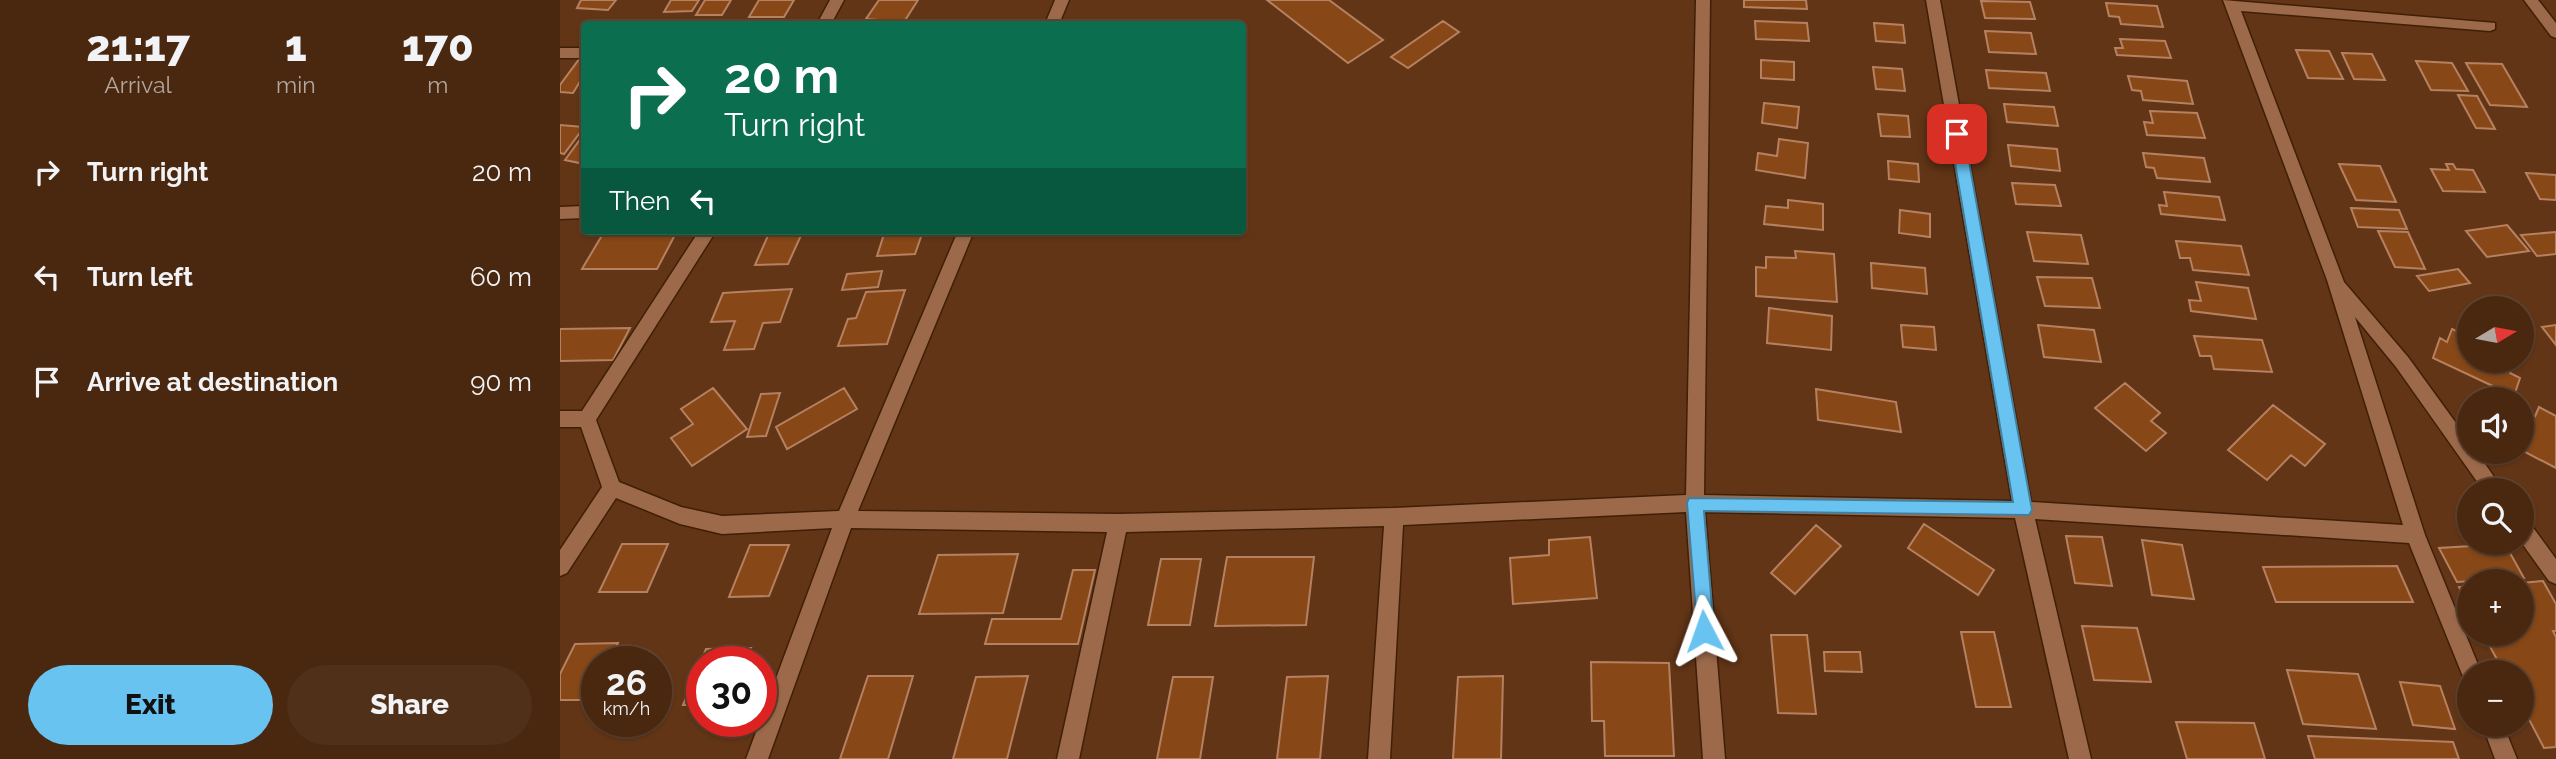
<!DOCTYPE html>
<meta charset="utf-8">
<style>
body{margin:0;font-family:Raleway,sans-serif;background:#513019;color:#f1f3f6;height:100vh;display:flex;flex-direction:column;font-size:26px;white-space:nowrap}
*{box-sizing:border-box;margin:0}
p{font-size:23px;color:#b2a69f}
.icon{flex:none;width:38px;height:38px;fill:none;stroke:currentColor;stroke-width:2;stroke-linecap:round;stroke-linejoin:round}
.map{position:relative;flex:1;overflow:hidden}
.panel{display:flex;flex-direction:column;background:#4a2810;width:560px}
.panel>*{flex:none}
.top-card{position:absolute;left:21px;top:21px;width:665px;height:214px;border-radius:7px;box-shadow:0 2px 5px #0004,0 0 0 2px #614430;background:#0b6e4f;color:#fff;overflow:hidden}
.needle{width:46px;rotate:80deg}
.tools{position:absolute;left:1897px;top:296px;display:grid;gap:14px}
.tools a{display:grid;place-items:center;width:77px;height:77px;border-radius:50%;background:#4a2810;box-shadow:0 2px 5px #0004,0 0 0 2px #614430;font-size:35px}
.speed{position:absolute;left:21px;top:646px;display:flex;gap:14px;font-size:35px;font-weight:700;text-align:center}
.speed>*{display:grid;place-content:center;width:91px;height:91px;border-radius:50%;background:#4a2810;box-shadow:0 2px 5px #0004,0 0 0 2px #614430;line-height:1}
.speed small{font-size:18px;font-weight:400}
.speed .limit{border:10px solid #d22;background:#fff;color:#111}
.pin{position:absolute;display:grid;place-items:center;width:60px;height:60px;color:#fff;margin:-30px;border-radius:14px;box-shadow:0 4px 10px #0006}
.me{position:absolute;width:77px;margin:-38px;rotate:356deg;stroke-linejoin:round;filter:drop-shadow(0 0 5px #0008)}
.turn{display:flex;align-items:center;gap:24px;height:147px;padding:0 28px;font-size:32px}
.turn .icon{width:91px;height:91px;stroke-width:2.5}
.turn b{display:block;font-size:49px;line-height:60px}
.then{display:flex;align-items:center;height:66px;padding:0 28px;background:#0003;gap:14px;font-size:26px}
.eta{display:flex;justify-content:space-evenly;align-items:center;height:119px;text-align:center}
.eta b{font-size:42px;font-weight:800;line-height:49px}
.primary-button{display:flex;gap:14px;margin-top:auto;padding:14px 28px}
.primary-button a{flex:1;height:80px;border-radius:42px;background:#69c3f1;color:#111;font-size:28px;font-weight:800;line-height:80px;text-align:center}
.primary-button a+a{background:#513019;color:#f1f3f6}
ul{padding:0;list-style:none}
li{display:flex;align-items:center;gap:21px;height:105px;padding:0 28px}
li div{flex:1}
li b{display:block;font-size:26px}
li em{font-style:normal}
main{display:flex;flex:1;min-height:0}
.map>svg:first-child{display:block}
.building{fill:#874717;stroke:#b58161;stroke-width:2}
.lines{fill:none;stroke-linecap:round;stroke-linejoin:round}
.minor-casing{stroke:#401f07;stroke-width:3}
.minor{fill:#9c6a4b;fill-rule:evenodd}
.route{fill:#69c3f1;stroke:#447f9d;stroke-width:2}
</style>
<main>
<section class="panel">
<div class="eta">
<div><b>21:17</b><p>Arrival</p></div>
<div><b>1</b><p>min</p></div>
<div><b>170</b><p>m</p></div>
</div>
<ul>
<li><svg class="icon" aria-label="right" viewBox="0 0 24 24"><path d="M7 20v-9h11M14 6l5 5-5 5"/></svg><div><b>Turn right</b></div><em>20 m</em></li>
<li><svg class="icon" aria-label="left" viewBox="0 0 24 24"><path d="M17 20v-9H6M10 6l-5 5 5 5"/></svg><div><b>Turn left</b></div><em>60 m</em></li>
<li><svg class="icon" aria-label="arrive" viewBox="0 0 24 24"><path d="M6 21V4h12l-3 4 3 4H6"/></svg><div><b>Arrive at destination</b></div><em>90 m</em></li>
</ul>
<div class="primary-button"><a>Exit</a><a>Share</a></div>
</section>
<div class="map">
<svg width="1996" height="759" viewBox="0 0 1996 759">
<rect width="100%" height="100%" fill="#623516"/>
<!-- building -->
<path class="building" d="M21 0H56L48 10 17 8Z
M111 0H139L132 11 104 12Z
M145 0H171L162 15H136Z
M199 0H234L224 17H189Z
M319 0H358L344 22 306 19Z
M707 0H769L823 40 788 63Z
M1184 0H1246L1247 9 1184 7Z
M1421 1 1470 2 1475 19 1425 18Z
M1546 3 1597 6 1603 27 1561 24 1559 17 1549 16Z
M883 21 899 32 848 68 831 57Z
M1195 21 1247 23 1249 41 1196 39Z
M1314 23 1343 25 1345 43 1316 41Z
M1425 31 1471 33 1476 54 1429 52Z
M1560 39 1605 41 1611 58 1557 55 1555 48H1563Z
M1736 50 1769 51 1783 79 1748 78Z
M1782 53 1812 54 1825 80 1794 79Z
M24 57V75L13 93 0 92V85L20 58Z
M1201 60 1234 62V80L1201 78Z
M1856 61 1892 63 1908 91 1871 90Z
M1906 63 1942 64 1967 107 1930 105Z
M1313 67 1342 69 1345 91 1316 89Z
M1426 70 1486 73 1490 91 1429 88Z
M1568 76 1627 81 1633 104 1583 100 1581 91 1572 90Z
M1898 95 1917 96 1935 129 1916 128Z
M1204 103 1239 107 1237 128 1202 123Z
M1444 104 1494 107 1498 126 1447 122Z
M1590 111 1637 113 1645 138 1587 135 1584 122 1593 123Z
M1318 114 1348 116 1350 137 1321 136Z
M0 125 24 127 4 154 0 153Z
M24 134V164L5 160Z
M1219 139 1248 143 1245 178 1196 170 1198 153 1217 156Z
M1448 145 1497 149 1500 171 1451 166Z
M1583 153 1644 158 1650 182 1597 178 1594 168 1586 167Z
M1328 161 1358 164 1359 182 1329 179Z
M1779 164 1820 166 1836 202 1796 200Z
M1886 164H1893L1896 169 1913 170 1925 192 1883 191 1871 169 1889 170Z
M1966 173 1996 175V200L1980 199Z
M1452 183 1495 185 1501 206 1456 204Z
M1604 192 1659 197 1665 220 1601 214 1599 205 1607 206Z
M1228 200 1263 204V230L1204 224 1206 206 1228 208Z
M1791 208 1839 210 1847 229 1798 227Z
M1340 210 1370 214V237L1339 233Z
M1947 225 1969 251 1927 257 1906 231Z
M117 231 97 269H22L44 232Z
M210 231H243L228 264 195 265Z
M325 231H363L355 254 317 256Z
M1818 231 1848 232 1865 269 1835 267Z
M1467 232 1521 235 1528 264 1474 261Z
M1996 232V254L1977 256 1961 235Z
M1616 241 1681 246 1689 275 1633 270 1630 258H1620Z
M1235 251 1274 254 1277 302 1196 296V267L1206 268V257L1236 258Z
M1311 263 1365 268 1367 294 1312 288Z
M1898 269 1910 283 1869 291 1857 276Z
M322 271 318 287 282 290 287 274Z
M1477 277 1532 278 1540 308 1485 306Z
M1636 282 1688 288 1696 319 1631 311 1629 300 1641 301Z
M232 289 220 322 203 323 194 349 164 350 175 321 151 322 163 293Z
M345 290 327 344 278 346 288 319 296 318 306 292Z
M1209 308 1272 316 1271 350 1207 343Z
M1341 325 1374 327 1376 350 1343 347Z
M1478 325 1534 330 1541 362 1484 357Z
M1996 325V345L1982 327Z
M70 328 53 360 0 361V329Z
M1892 329 1909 337V360H1955L1950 373 1960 378 1954 396 1873 358 1880 338 1887 342Z
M1634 336 1702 340 1712 372 1654 369 1651 356H1640Z
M1565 383 1600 413 1591 421 1606 433 1586 451 1535 408Z
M153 388 187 429 132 466 111 438 133 424 121 409Z
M284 388 297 409 227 449 216 427Z
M1256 389 1336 402 1341 432 1258 420Z
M220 393 206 436 187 437 201 394Z
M1713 405 1765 444 1745 466 1731 455 1707 480 1668 450Z
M1979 407 1996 416V468L1965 452 1968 443 1962 440V415L1973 421Z
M1364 524 1434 570 1418 595 1348 548Z
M1256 525 1281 546 1235 594 1211 573Z
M1506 536 1542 537 1552 586 1515 583Z
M1030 537 1037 598 953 604 950 558 989 555V540Z
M1582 540 1622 545 1634 599 1592 595Z
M62 544H108L87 592H39Z
M1945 544 1964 578 1897 582 1879 548Z
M190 545H229L209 596 169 597Z
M458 554 443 613 359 614 378 555Z
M667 557H754L746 625 655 626Z
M601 559H641L630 625H588Z
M1837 566 1853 602H1716L1703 567Z
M513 570H535L518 644H425L432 619H501Z
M1983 581 1996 604V631H1993L1996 637V747L1984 748 1962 706V672H1944L1923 634H1962V583Z
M1909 586V607L1899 587Z
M1522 626 1577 628 1591 682 1534 680Z
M1401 632H1434L1451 707H1416Z
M1211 635H1247L1256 714 1218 713Z
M58 643 50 662H37V692L33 700H0V674L15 644Z
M191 648 186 662H142V705H123L146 649Z
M1264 652H1300L1302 672 1265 671Z
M1031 662 1109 663 1114 756H1045L1044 721H1032Z
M1727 670 1798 674 1816 729 1743 724Z
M308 676H353L328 759H280Z
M468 676 447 759H393L416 677Z
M768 676 760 759H717L727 677Z
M943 676 941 759H893L898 677Z
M613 677H653L640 759H597Z
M1840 682 1880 686 1895 729 1853 725Z
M1616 722 1694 723 1705 759H1627Z
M1748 736 1893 742 1899 759H1755Z"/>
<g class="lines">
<defs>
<path id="minor" d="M270 0H284L271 24H257Z
M495 0H509L499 24H485Z
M1136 0H1150L1144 495 1452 501 1366 0H1380L1471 502 1843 525 1767 280 1663 0 1935 23V29L1930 31 1681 11 1784 282 1848 357 1909 441V452H1917L1943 490H1923L1836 367 1795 317 1865 535 1921 672H1909V681L1904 679 1849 543 1475 519 1531 759H1509L1455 518 1145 512 1165 759H1143L1126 512 843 525 830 759H808L824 526 566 532 519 759H497L547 532 291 528 208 759H186L272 528 162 534 120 524 56 498 7 573 0 576V550L42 487 21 427H0V411H22L139 231H156L36 420 59 482 121 507 162 516 279 511 398 231H414L298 511 558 514 834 508 1126 495Z
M1964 0H1978L1996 23V38L1991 36Z
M0 48H24V58H0Z
M24 206V218L0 219V207Z
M1962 519 1969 522 1996 559V584L1989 581 1961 542Z
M1922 724H1943L1957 759H1935Z"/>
</defs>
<!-- minor casing -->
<use href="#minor" class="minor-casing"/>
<!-- minor -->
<use href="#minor" class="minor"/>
</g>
<!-- route -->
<path class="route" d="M1397 129 1404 134 1472 510 1469 515 1144 511 1154 631 1151 637 1144 640 1138 637 1127 503 1129 498 1453 502 1390 134Z"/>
</svg>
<div class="tools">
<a><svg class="needle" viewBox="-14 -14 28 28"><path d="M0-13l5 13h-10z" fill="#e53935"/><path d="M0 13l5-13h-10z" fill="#b2a69f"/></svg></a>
<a><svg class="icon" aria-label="sound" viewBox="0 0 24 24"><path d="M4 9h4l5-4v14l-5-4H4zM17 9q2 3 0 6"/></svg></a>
<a><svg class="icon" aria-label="search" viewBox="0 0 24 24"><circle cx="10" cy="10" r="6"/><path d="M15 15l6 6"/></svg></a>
<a>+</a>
<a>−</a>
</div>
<div class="speed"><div>26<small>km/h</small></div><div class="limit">30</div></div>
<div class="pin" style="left:1397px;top:134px;background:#d93025"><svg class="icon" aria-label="arrive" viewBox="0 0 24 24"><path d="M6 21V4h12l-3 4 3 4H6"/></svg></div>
<svg class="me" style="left:1144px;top:631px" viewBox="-20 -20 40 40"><path d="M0-17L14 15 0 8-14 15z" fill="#69c3f1" stroke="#fff" stroke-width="4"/></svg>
<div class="top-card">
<div class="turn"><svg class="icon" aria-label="right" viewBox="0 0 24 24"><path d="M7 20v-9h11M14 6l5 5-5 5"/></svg><div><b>20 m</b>Turn right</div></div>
<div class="then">Then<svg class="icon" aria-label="left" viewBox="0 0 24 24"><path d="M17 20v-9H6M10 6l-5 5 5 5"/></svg></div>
</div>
</div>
</main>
